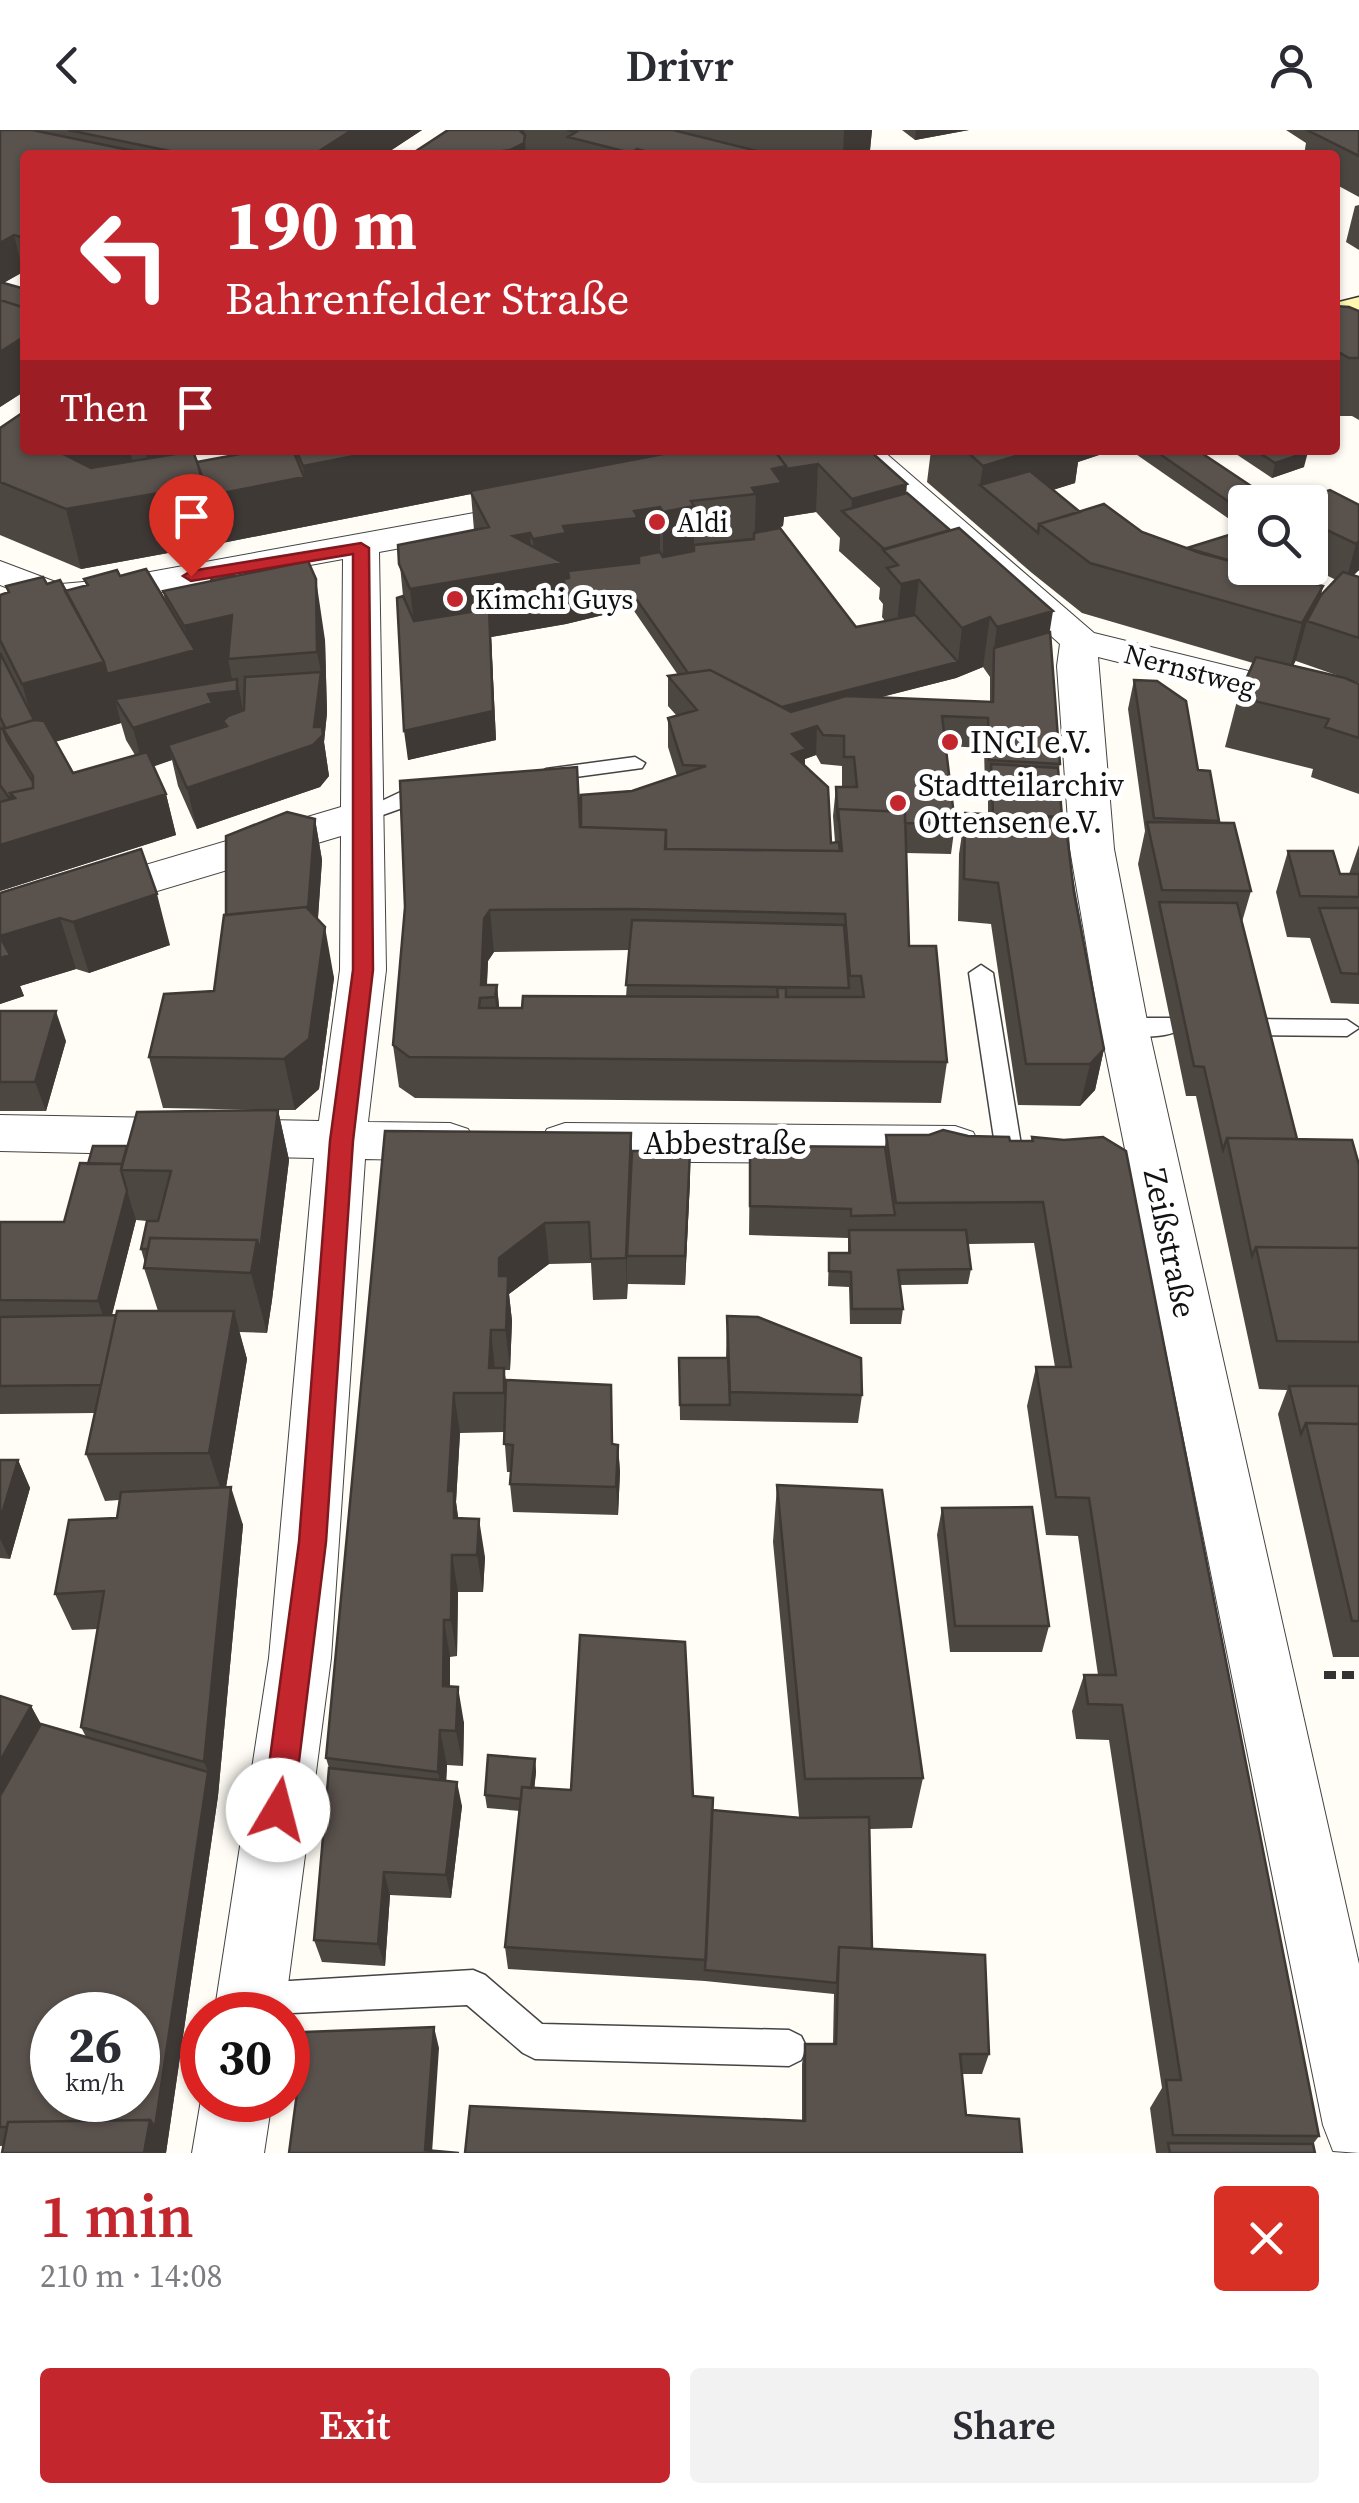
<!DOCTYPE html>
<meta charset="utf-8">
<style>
body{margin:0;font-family:"Source Serif 4",serif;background:#f2f2f3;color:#2b2b33;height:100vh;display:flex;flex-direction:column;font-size:38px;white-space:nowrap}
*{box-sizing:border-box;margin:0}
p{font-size:32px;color:#7c7c81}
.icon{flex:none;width:55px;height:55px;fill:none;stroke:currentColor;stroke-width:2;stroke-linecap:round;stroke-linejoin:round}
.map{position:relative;height:2023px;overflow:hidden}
.side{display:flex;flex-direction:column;background:#fff;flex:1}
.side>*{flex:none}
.banner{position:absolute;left:20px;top:20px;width:1320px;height:305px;border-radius:10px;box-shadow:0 2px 8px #0004;background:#c4262e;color:#fff;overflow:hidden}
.fabs{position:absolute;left:1228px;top:355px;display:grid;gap:20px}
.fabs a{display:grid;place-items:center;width:100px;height:100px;border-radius:10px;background:#fff;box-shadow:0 2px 8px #0004;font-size:50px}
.speed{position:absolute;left:30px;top:1862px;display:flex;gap:20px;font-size:50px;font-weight:700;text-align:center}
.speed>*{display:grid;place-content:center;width:130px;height:130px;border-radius:50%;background:#fff;box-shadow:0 2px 8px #0004;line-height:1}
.speed small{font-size:25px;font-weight:400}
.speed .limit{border:15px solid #d22;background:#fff;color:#111}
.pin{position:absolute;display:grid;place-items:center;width:85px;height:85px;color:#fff;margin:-102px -42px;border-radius:50% 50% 50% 0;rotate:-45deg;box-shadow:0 0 10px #0007}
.pin .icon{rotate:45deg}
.me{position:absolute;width:110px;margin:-55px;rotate:8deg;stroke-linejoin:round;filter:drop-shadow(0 0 8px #0008)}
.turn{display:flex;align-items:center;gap:35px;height:210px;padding:0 40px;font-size:45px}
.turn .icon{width:130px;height:130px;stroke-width:2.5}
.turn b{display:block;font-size:70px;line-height:85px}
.then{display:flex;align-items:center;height:95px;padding:0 40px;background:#0003;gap:20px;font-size:38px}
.round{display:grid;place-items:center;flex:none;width:105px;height:105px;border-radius:10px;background:#f2f2f3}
.headline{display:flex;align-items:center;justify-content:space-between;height:170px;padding:0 40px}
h1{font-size:60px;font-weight:600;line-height:75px;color:#c4262e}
.primary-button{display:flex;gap:20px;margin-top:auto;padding:20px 40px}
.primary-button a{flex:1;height:115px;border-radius:10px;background:#c4262e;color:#fff;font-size:40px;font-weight:600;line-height:115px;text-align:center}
.primary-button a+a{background:#f2f2f3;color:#2b2b33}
header{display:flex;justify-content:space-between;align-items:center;height:130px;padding:0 40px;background:#fff;font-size:45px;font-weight:600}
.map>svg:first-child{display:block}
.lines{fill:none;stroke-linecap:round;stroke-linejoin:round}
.lane-casing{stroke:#444;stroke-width:3}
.street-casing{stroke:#444;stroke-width:2}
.secondary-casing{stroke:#333;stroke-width:3}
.path{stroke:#333;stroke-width:8;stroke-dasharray:12 6;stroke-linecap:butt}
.lane{fill:#fff;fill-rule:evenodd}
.street{fill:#fff;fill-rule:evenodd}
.secondary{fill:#fff6b0;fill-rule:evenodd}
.wall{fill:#4d4742;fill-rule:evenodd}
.shaded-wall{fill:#3f3936}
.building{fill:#5a524d;stroke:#3f3936;stroke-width:2.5;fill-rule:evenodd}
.route{fill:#c4262e;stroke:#7f191e;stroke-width:2.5}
.poi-dot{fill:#c4262e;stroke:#fff;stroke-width:4}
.labels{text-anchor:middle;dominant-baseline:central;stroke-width:10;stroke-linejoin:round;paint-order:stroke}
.far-poi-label{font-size:28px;fill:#111;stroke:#fff;text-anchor:start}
.far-street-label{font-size:28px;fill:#111;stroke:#fff}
.poi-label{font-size:32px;fill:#111;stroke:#fff;text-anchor:start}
.street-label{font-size:32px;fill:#111;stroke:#fff}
</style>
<header><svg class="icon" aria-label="back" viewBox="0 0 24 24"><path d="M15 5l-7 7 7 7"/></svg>Drivr<svg class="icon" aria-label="person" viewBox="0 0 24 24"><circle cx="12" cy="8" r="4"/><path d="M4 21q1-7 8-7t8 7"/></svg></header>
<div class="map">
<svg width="1359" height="2023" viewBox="0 0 1359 2023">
<rect width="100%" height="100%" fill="#fffdf5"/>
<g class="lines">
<defs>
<path id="lane" d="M635 627 645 633 642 638 546 651 536 645 546 639Z
M432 653 439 655 443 660 439 665 363 692 352 685 409 658Z
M981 835 993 843 1021 1015 1017 1022H999L995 1015 969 843Z
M1124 888H1172L1184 896C1172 910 1124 910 1112 896Z
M1251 889 1347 890 1359 898 1347 906 1251 905 1239 897Z
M473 1840 485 1845 542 1894 789 1900 801 1906 807 1918 801 1930 789 1936 535 1929 523 1923 467 1875 250 1885 244 1882 239 1870 244 1858 256 1853Z"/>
<path id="street" d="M844 320H882L1094 503 1359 568V592L1098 527 1114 719 1148 896 1359 1834V2023L1333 2021 1323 1995 1100 896 1070 719 1057 536 1060 514Z
M540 371 553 374 558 382 553 390 379 422 386 840 368 992 450 993 468 999 475 1012 468 1025 450 1031 365 1029 331 1528 284 1885H214L269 1528 314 1028 0 1021V985L319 991 340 840 341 706 0 808V778L341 677 343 429 106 472 57 477 0 455V431L61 454 106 450Z
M565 993 955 996 973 1002 980 1015 973 1028 955 1034 565 1031 547 1025 540 1012 547 999Z
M202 1964V1970H272L264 2023H192Z"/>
<path id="secondary" d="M1359 167V188L1335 194V173Z"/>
</defs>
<!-- lane casing -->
<use href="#lane" class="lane-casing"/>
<!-- street casing -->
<use href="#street" class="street-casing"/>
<!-- secondary casing -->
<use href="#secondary" class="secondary-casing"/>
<!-- path -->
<path class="path" d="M1324 1545H1359"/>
<!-- lane -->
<use href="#lane" class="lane"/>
<!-- street -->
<use href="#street" class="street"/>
<!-- secondary -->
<use href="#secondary" class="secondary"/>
</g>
<!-- wall -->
<path class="wall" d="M0 0H422L384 25H25V143L23 142 3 153 25 159V261L0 277Z
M448 0H872L870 20 864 25H410Z
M902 0H969L915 10Z
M1286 0H1359V67L1335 54V25H1304L1306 13Z
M1359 75V120L1346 112 1355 76Z
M1335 176 1359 181V290L1352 286H1335Z
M0 298 25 320H170L161 326 197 332 261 320H654V326L869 320 907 363 1050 502 1060 634 1058 641 1062 687 1104 919 1095 960 1080 976 1018 975 991 794 958 791 959 724 965 683 988 684V659H985L984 618 946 616 955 694 951 724 906 723 909 816 947 932 941 973 415 968 399 957 393 915 405 777 580 697 632 661 677 646 668 617V588L676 585 668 576V546L678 545 632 478 566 494 491 507 496 610 408 630 403 466 398 415 474 400 471 364 217 414 81 439 0 405ZM816 382 840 408 839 421 880 458 879 469 883 474 882 487 885 491 856 497 780 398 783 396 784 387ZM983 537 990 547V572L878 568 956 548ZM816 625 821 634 842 636V657H836L833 686 835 712 831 713 805 636V629ZM629 820 626 867 522 878H499L497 855H487L488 831 494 822Z
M931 320H1114L1078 332 1075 353 1053 360 1080 382 1187 418 1245 400 1130 320H1197L1245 372V438H1265L1261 439 1323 456 1321 465 1336 450 1310 437V372L1359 375V440L1353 445 1359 447V553L1296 531V530L1293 536 1359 554V664L1311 647 1313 639 1225 617 1238 567 1253 533 1082 483 1032 443 927 352Z
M1230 320H1304V337L1272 348Z
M120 446 165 470 163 461 233 446 325 510 327 583 324 612 329 646 320 657 197 699 178 656 172 630 153 636 166 664 176 705 0 761V465L8 463 6 456 47 454 65 461 86 455 84 449ZM121 593 126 610 135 625 73 643 55 612Z
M1134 550 1198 640 1219 693 1251 761 1242 792 1297 1009 1359 1035V1527H1333L1278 1284 1287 1260 1259 1259 1196 966H1186L1138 734 1145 701 1128 579Z
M315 689 322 730 318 789 334 848 319 959 295 980H278L289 1030 272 1170 267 1203 239 1202 247 1229 226 1357 243 1395 218 1666 166 2023H2L3 2016H0V1566L31 1576 41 1594 86 1607 81 1597 98 1499 72 1500 55 1464 117 1388 119 1370 105 1371 86 1324 95 1283 0 1284V1092H64L88 1034 127 1016 276 980 163 978 149 927 214 861 226 785ZM136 1090 147 1091 141 1119 145 1133 144 1138 158 1181 112 1185Z
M1359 715V874L1331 873 1310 808 1287 807 1276 762 1288 721 1340 744H1349Z
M0 763 170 815 89 843 76 839 20 856 24 866 0 874Z
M0 881 66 911 46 981H0Z
M385 1001 631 1003 632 1022 690 1050 685 1155 628 1154 627 1169 593 1170 591 1133 549 1134 509 1164 512 1191 510 1240H504L506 1250 612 1314 618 1315 620 1342 618 1385 513 1382 510 1354 511 1342H507L504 1302 460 1303 456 1372 458 1388 485 1427 483 1462H458L457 1526 450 1527V1557L464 1593 463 1636 447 1635 446 1651 462 1676 451 1768 390 1765 385 1836 322 1832 314 1810 329 1638 326 1628Z
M886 1005 968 1006 1010 1011H1031L1032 1007 1319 2006 1313 2014 1315 2023H1156L1150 1978 1162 1958 1109 1610 1076 1609 1072 1581 1084 1545H1098L1078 1406 1046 1405 1027 1276 1036 1237H1055L1034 1113 968 1114 971 1139 968 1154 900 1155 903 1179 901 1194H850L849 1157 828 1156 829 1123H848V1108L749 1105 750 1016 885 1017Z
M727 1186 862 1265 858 1293 680 1290 679 1228H726Z
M0 1330H18L30 1358 10 1429 0 1428Z
M777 1355 923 1648 912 1698 870 1699 872 1819 989 1924 982 1944H962L966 1985 802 1991V1934L805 1914H833L834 1864 705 1851 508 1839 505 1817 520 1681 487 1678 485 1665 535 1629 536 1642 534 1658 693 1666 712 1680 799 1687 773 1412Z
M942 1378 1049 1496 1042 1522H950L937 1405Z"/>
<!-- shaded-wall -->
<path class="shaded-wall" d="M352 0H422L384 25H313Z
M513 0H524L526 25H477Z
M844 0H872L870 20 864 25H843Z
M916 0H969L915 10Z
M14 105 23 142 0 155V113Z
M0 180 25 206V261L0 277Z
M52 320H130L132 330 66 378Z
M145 320H170L149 336Z
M385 320H654V328L217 414 81 439 66 379 205 355 304 347 303 336Z
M1021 320H1114L1078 332 1075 353 1026 368 980 355 983 336Z
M1308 322 1304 337 1272 348 1275 333Z
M818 334 816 382 784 387 783 396H780L779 413 754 417 756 364 752 358 772 339Z
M907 354 903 402 851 389 852 369Z
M694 376V436L663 442V382Z
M660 377V437L632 463V478L566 494 491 507 496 610 408 630 404 601 417 520 410 459 513 406 530 403 532 439 535 438 533 409 563 396Z
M1359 411V440L1345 454 1356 414Z
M316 449 325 510 327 583 324 612 329 646 320 657 197 699 187 658 314 597 321 542 317 522 228 529 232 549 115 569 121 593 47 614 36 603 22 554 104 532 190 521 184 496Z
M919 450 913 500 896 504 901 454Z
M1323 456 1313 493 1307 491 1296 530 1289 543 1302 493Z
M1053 481 1045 531 994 518 997 497Z
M990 487 983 537 956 548 766 596 767 581 958 532 962 498Z
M237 549 245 590 227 596 223 591 226 604 168 615 172 630 144 640 133 598 208 564Z
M817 596 816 625 805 629 804 648 791 654 792 604Z
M166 664 176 705 0 761V715Z
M315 689 322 730 315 828 307 786Z
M157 764 170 815 89 843 73 792Z
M490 780 494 822 488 831 486 868 481 855 484 789Z
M60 788 76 839 20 856 24 866 0 874V806Z
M325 797 334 848 319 959 295 980 284 929Z
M497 855 501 896 499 909 495 867Z
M56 881 66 911 46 981 35 952Z
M1104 919 1095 960 1080 976 1090 934Z
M278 980 289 1030 272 1170 267 1203 251 1143Z
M631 1003 633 1044 627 1126V1169L626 1128Z
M690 1021V1050L685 1155V1126Z
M127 1061 136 1090 108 1200 98 1171Z
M545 1093 549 1134 509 1164 512 1191 510 1240 499 1146V1128Z
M234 1181 247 1229 224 1370 209 1323Z
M491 1200 495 1240 489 1238Z
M454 1263 460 1303 456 1372 460 1400V1426L448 1361Z
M618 1315 620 1342 618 1385 616 1357Z
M18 1330 30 1358 10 1429 0 1409V1390Z
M231 1357 243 1395 218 1666 204 1632Z
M479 1389 485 1427 483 1462 477 1425Z
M452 1425 458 1462 457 1526 451 1490Z
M444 1490 450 1527V1592L443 1556Z
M458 1557 464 1593 463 1636 456 1601Z
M31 1576 54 1619 0 1716V1631Z
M440 1600 447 1635 445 1676 438 1642Z
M535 1629 536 1642 532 1682 530 1669Z
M208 1642 218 1666 166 2023H144Z
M457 1652 462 1676 451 1768 446 1745Z
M384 1742 390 1765 385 1836 378 1814Z
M434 1897 439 1918 432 2023 425 2020Z"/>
<!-- building -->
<path class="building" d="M0 0H32L153 25H25V108L14 105 0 113Z
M68 0H352L313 25H189Z
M448 0H519L525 5 524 13 510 20 477 25H410Z
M567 0H673L773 25H660L637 19 631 23 568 7 576 2Z
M1314 0H1359V26L1309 1Z
M0 152 25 159V178L0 170Z
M0 170 25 178V206L0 222Z
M1335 176 1349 177 1359 181V228H1349L1335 220Z
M25 281V320H55L91 338 193 321 205 355 66 379 0 352V298Z
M261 320H293L304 347 207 366 197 332Z
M296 320H385L303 336Z
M684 320H774L786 336 772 339 782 353 752 358 756 364 691 371 694 376 663 382 660 377 634 381 638 388 563 396 566 403 533 409 530 403 513 406 563 433 410 459 399 434 398 415 489 397 470 361Z
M774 320H869L907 354 852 369 818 334 786 339V336Z
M965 320H1031L1032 321 983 336Z
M1154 320H1197L1275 372H1245V383Z
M1255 320H1304L1308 322 1275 333Z
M1030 341 1080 382 1039 394 1038 403 980 355Z
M1330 360 1359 375V411L1356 414 1310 392V372H1294Z
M907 363 950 400 884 419 842 381Z
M1104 374 1142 402 1200 423 1245 435V438H1255L1323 456 1302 493 1090 433 1039 394Z
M780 398 856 497 915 485 958 532 782 577 710 540 688 543 632 463 566 479 564 449 569 448 568 441 639 433V426L660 422 663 427 694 421V415L754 409V403Z
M959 398 1053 481 997 497 990 487 962 498 919 450 901 454 887 438 898 435 883 420Z
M1245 400V431L1238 433 1187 418Z
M308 431 316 449 317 522 228 529 232 485 184 496 163 461Z
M146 439 195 520 107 544 104 532 65 461 88 455 84 449 117 440 120 446Z
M231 441 233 446 212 451 210 445Z
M1343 442 1359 447V508L1307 491 1321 465Z
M43 447 47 454 60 450 104 532 22 554 0 510V465L9 462 6 456Z
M403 466 414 491 489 479 493 581 404 601 397 468Z
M1050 502 1060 634 989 630 988 588 942 586 955 694 905 693V682L838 679V691L836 657H857L854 627H844V606L823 605 817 596 792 604 806 619 792 624 828 657 831 713 839 712 840 721 666 719V700L581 697V665L632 661 706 636 683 635 668 588 697 580 668 546 710 540 791 582 846 566 993 572 994 518Z
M0 523 34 590 3 599 7 610 33 652V658L10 663 12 668 10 669 0 655V599L5 597 0 587Z
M1256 527 1345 548 1359 554V608L1325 597 1329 589 1238 567Z
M321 542 314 597H322L323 605 313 615 187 658 168 615 227 596 223 591 228 586 244 580 245 547Z
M237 549V561L208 564 212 573 133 598 115 569Z
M1134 550 1157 551 1186 571 1198 640 1210 641 1219 691 1154 688Z
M34 590 44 591 73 643 147 622 166 664 0 715V672L15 668 10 663 33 658V646L3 599Z
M991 634 1058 638 1062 687 993 684Z
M577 637 580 697 666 700 665 719 842 721 838 679 905 682 909 816H936L947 932 409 927 393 915 405 777 400 651ZM632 779 845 784 850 846H861L864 867H786V858H777L778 867 523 866 522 878H479L480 868 495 867 497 855H481L484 789 490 780Z
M287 682 315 689 308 779 306 777 226 785V706Z
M965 683 1065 688 1074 763 1104 919 1090 934H1026L998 753 964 749Z
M1147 692 1234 693 1251 761 1162 760Z
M141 719 157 764 73 792 60 788 0 806V763Z
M1288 721H1333L1340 744H1359V767L1300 766Z
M1159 772 1237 773 1297 1009 1227 1008 1223 1020 1204 937 1194 936Z
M306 777 325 797 309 909 284 929 149 927 164 864 214 861 224 785Z
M1319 778H1359V844L1341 843Z
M632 790 844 795 849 858 626 855Z
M0 807 10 825 0 828Z
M0 881H56L35 952H0Z
M278 980 260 1121 257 1110 150 1108 148 1119H141L147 1091H158L171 1041 121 1040 137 982Z
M943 1000 968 1006 1009 1007 1010 1011H1033L1032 1007 1064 1010 1103 1007 1126 1021 1319 2006 1173 2005 1166 1950H1181L1122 1575 1088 1574 1084 1545H1116L1089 1368 1056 1367 1036 1237H1071L1043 1072 896 1073 886 1005H929Z
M385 1001 631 1003 626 1128 591 1129 589 1092 545 1093 499 1128V1146H508V1151L506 1200H491L489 1238H504V1263H454L448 1361H454V1388L479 1389 477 1425H452L451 1490H444L443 1556 458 1557 456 1601 440 1600 438 1642 326 1628Z
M1227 1008 1352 1010 1359 1035V1118L1256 1117 1252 1126Z
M93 1016H127L122 1034H88Z
M750 1016 885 1017 895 1085 851 1086V1079L750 1076Z
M632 1021H690L685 1126H627Z
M80 1033 122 1034 121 1040 127 1061 98 1171 0 1170V1092H64Z
M849 1100H966L971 1139 898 1140 903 1179H852L851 1142 829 1141V1123H850Z
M150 1108 257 1110 251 1143 144 1138Z
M1256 1117 1359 1118V1212L1277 1211Z
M117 1181H234L209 1323 86 1324Z
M116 1185 101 1255 0 1256V1187Z
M727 1186 758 1187 861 1228 862 1265 730 1262Z
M679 1228H728L730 1275H680Z
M506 1250 611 1255 612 1314 618 1315 616 1357 510 1354 513 1315 504 1314Z
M1289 1256H1359V1294L1306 1293 1301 1304Z
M1306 1293 1359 1294V1491H1352Z
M0 1330H18L0 1390Z
M777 1355 882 1360 923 1648 805 1649Z
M231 1357 204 1632 81 1597 104 1461 55 1464 69 1390 117 1388 121 1362Z
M1032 1377 1049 1496H955L942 1378Z
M580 1505 685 1512 693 1666 713 1668 706 1830 505 1817 522 1657 571 1660Z
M0 1566 31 1576 0 1631Z
M41 1594 208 1642 155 1997 150 1990 8 1992 7 1997H0V1666ZM52 1885H138V1970H52Z
M488 1625 535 1629 531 1658 522 1657 521 1669 485 1665Z
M329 1638 457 1652 446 1745 384 1742 378 1814 314 1810Z
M712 1680 801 1688 869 1687 872 1819 839 1817 837 1853 705 1840Z
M839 1817 985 1825 989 1924H960L966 1985 1019 1989 1022 2023H465L470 1976 805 1991V1914H836Z
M434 1897 425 2020 459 2023H289L305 1902Z
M150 1990 144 2023H2L8 1992Z
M1168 2013 1313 2014 1315 2023H1170Z"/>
<!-- route -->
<path class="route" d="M361 413 369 418 373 840 353 1011 326 1412 293 1680 289 1691 278 1695 268 1691 263 1680 299 1412 330 1011 353 840V424L191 451 183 446 191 441Z"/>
<!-- markers -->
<g class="poi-dot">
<circle cx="657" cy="392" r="10"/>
<circle cx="455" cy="469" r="10"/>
<circle cx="950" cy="612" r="10"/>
<circle cx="898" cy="673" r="10"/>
</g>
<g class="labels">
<!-- far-poi labels -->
<g class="far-poi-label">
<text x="677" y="392">Aldi</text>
<text x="475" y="469">Kimchi Guys</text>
</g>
<!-- far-street labels -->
<g class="far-street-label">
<text transform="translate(1190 540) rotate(15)">Nernstweg</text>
</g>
<!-- poi labels -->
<g class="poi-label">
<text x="970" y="612">INCI e.V.</text>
<text x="918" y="655">Stadtteilarchiv<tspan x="918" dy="37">Ottensen e.V.</tspan></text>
</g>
<!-- street labels -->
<g class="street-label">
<text x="725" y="1013">Abbestraße</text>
<text transform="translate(1170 1113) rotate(78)">Zeißstraße</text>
</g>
</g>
</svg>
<div class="fabs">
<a><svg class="icon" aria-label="search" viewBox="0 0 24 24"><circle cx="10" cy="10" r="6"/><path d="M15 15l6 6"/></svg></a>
</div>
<div class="speed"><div>26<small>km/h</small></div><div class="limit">30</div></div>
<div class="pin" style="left:191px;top:446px;background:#d93025"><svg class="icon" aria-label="arrive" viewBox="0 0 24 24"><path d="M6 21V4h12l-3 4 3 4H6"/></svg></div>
<svg class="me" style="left:278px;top:1680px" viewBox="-20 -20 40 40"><circle r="19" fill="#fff"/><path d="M0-13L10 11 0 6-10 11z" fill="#c4262e"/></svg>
<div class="banner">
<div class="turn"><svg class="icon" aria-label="left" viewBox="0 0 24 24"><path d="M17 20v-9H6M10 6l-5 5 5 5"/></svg><div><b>190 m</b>Bahrenfelder Straße</div></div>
<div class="then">Then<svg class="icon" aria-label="arrive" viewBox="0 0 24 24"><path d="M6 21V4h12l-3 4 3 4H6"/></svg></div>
</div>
</div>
<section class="side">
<div class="headline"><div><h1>1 min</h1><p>210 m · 14:08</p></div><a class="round" style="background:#d93025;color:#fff"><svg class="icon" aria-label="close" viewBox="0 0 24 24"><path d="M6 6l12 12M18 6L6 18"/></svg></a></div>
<div class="primary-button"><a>Exit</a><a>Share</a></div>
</section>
